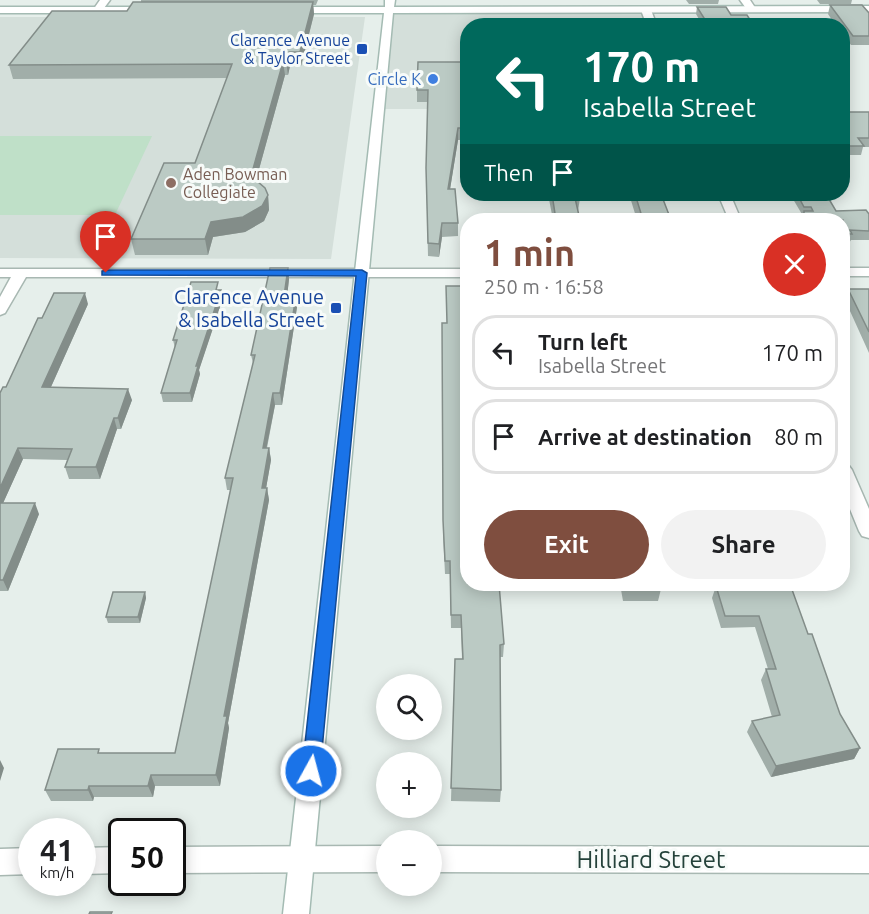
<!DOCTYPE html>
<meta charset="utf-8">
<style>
body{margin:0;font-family:Ubuntu,sans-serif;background:#f2f2f2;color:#202124;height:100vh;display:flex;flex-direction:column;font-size:22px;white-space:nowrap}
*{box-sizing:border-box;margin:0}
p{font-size:20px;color:#757577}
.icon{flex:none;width:33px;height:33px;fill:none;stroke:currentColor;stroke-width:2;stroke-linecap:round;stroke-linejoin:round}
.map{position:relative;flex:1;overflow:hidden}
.drawer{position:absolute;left:460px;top:213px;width:390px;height:378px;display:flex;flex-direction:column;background:#fff;border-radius:24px;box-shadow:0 3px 15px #0003}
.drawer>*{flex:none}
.guide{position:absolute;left:460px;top:18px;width:390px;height:183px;border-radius:24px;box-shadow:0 3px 15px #0003;background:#00695c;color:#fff;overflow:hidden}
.fabs{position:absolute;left:376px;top:674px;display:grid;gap:12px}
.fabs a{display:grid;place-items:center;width:66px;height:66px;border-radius:50%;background:#fff;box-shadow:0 3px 15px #0003;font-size:30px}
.speed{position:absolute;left:18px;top:818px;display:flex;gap:12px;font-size:30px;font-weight:700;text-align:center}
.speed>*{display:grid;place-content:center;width:78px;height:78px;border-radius:50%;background:#fff;box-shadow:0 3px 15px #0003;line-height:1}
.speed small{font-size:15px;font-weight:400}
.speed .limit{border:3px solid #111;border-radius:9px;background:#fff;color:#111}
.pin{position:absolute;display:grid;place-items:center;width:51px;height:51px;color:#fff;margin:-62px -26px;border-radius:50% 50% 50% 0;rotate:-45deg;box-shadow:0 0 6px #0007}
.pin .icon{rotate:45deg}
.me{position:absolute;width:66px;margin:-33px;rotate:7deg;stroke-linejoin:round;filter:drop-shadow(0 0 4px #0008)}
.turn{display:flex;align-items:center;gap:21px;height:126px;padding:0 24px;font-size:27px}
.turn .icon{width:78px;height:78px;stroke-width:2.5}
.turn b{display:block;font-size:42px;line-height:51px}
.then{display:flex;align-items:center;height:57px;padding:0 24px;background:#0003;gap:12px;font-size:22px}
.round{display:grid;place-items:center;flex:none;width:63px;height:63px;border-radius:32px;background:#f2f2f2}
.headline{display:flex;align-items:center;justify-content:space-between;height:102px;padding:0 24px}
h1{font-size:36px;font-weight:700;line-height:45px;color:#7f4e3f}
.action{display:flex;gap:12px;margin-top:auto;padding:12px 24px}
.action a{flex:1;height:69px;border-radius:36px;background:#7f4e3f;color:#fff;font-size:24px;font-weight:700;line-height:69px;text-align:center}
.action a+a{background:#f2f2f2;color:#202124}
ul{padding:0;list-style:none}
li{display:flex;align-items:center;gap:18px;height:75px;margin:0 12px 9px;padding:0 12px;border:3px solid #e0e0e0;border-radius:24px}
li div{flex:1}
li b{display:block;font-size:22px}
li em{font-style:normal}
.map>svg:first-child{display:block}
.built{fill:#d4dfda}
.green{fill:#bfe0c8}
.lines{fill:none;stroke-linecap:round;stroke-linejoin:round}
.street-casing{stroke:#a8b8b2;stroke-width:3}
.secondary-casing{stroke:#a4bbb3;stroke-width:3}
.street{fill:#fff;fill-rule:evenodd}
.secondary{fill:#fff;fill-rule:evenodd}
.wall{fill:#a1aea9}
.shaded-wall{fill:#838d89}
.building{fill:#bbcac4;stroke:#838d89;stroke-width:1.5}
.route{fill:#1a73e8;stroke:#114b97;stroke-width:1.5}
.transit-dot{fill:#1a4fb4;stroke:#f7fbf9;stroke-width:2}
.shop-dot{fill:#3f7fe0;stroke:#f7fbf9;stroke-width:2}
.education-dot{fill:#8d6e63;stroke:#f7fbf9;stroke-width:2}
.labels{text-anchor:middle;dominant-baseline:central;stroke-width:6;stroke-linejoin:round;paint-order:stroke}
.far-transit-label{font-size:16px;fill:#164399;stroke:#f7fbf9;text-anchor:end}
.far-shop-label{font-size:16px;fill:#366cbe;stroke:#f7fbf9;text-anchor:end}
.far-education-label{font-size:16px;fill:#785e54;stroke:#f7fbf9;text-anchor:start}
.transit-label{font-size:20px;fill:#164399;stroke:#f7fbf9;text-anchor:end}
.near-street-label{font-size:24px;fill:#24423a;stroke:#f7fbf9}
</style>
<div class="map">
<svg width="869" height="914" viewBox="0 0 869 914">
<rect width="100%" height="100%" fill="#e6efeb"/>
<!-- built -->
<path class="built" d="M646 10 652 25 468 26V109H378L394 13Z
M0 17H365L331 259 0 258Z"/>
<!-- green -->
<path class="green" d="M0 136H152L115 215H0Z"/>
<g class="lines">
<defs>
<path id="street" d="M100 0H110L101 12H95L93 10Z
M740 0H750L756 9 748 11Z
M646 7 651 10 657 26H647L641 10Z
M718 194H730L741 220H729Z
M843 268H869V276H843Z
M0 269H468V277H26L5 313 0 315V297L11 277H0Z
M843 464 849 466 852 470 869 509V538L862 536 859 531 843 492Z
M387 846V872L172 873V847Z
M432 846 869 847V873L432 872Z
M122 847V873L82 874V848Z
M32 848V874L0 875V849Z"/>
<path id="secondary" d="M385 0H395L394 7 869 6V12L393 13 309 914H283L384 13H290L285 10 290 7H385Z
M0 7H151L156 10 151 13H0Z"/>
</defs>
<!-- street casing -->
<use href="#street" class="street-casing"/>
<!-- secondary casing -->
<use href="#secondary" class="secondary-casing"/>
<!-- street -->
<use href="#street" class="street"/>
<!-- secondary -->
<use href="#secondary" class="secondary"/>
</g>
<!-- wall -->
<path class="wall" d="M141 0H318L316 5H313L314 14 301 66H290L288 75H285L256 180 268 195 269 210 264 221 245 232 213 237 208 255H135L131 239 195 163 227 78 13 79 9 65 127 11 141 2Z
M686 0H719L718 4H689Z
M817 0H852L851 4H820Z
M830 5 869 13V45H851L843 35V26H836L828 14Z
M697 7 731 15 754 26H703L696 14Z
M468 62V140H458L450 189 458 223V236L442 237 439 257 428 256 426 168 428 102H417V90Z
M843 112H869V147H863L861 155H843Z
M548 194H579L580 198 578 211 580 220H553Z
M629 194H661L671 220H637Z
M790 194H826L836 211 869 214V240H851L849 243H843V220H801L803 216Z
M288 268 289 279 287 296 297 307 282 405H275L267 448H269L271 460 266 488H267L269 500 228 723 229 728 220 786H155L153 797H94L93 801H51L45 790 100 753H175L231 490H227L225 478 253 363 251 355Z
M848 289H869V353L845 300Z
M219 290 223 298 199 370 200 374 192 402H163L161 393 175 348 173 340Z
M88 304 51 387 132 400 121 429H117L100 479H69L65 467 67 460 23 459 3 503 39 514 8 591H0V393Z
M442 323 468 584 504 644 503 657H500L501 790 500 802 451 801 455 659H462L461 628H451L450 574H445L443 533Z
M620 584H659L661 589 658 601H623Z
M722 584H790L808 634 840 714 860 748 854 759 771 777 747 732 752 721 772 717 761 680 766 669H768L755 627 721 628 712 598 716 586H722Z
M145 592 146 598 140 623H108L106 617Z"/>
<!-- shaded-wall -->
<path class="shaded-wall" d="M313 2 314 14 301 66 300 52Z
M289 52 290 66 288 75 286 62Z
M283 62 285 75 253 191 251 176Z
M458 128V140L448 202V189Z
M268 195 269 210 264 221 245 232 213 237 208 255 205 239 211 222Z
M442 223V237L439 257V244Z
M288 268 289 279 286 307 284 296Z
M221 290 223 298 199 370 200 374 192 402 190 393 196 366Z
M85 293 88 304 46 398 42 387Z
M296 296 297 307 282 405 280 393Z
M128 389 132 400 121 429 118 418Z
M273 393 275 405 264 460 263 448Z
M114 418 117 429 100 479 96 467Z
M18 448 23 459 0 510V488Z
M269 448 271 460 264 500 262 488Z
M267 488 269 500 228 723 229 728 220 786 216 775 224 716Z
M35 503 39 514 8 591 3 580Z
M145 592 146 598 140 623 138 617Z
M860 748 854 759 771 777 776 766Z
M0 760 4 768 0 781Z
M151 775 155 786 153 797 148 786Z
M89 786 94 797 93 801 88 790Z"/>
<!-- building -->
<path class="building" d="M133 2H313L300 52H289L286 62H283L251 176 265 188 268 195 262 206 243 217 211 222 205 239H131L164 163H195L232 64 9 65 52 11H127Z
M830 5H862L869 13V36H853Z
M697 7H726L731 15H747L754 26H709Z
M418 62H468V128H458L448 189H455L458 223H442L439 244 428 243 426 168 428 90H417Z
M843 112H869V138H858L864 146H843Z
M552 194H579L580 198H575L580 220H556Z
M635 194H661L671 220H643Z
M797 194H826L836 211 866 210 869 214V231L850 230 852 234H843V220H804V211H813L811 207H804Z
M270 268H288L284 296H296L280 393H273L263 448H269L262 488H267L224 716H227L216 775H151L148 786H89L88 790H45L58 749H99L98 753H175L233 478H225L255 355H251Z
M191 282H218L216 290H221L196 366H198L190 393H161L177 340H173Z
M446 286H468V584H499L504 644 500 645 501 790 451 788 455 659H463L461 615H451L450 561H445L443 520 442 323H447Z
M848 289H869V332Z
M54 293H85L42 387 128 389 118 418H114L96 467H65L72 449 18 448 0 488V393L3 387H6L38 318H42Z
M0 503H35L3 580H0Z
M624 584H659L661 589H625Z
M729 584H790L808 634H812L840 714 860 748 776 766 752 721 780 715 766 669H776L759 616H725L716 586H729Z
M113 592H145L138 617H106Z
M90 912H112L111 914H89Z"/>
<!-- route -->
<path class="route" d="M106 270H362L367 273 320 771 318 777 311 779 305 777 302 771 356 276 102 275V271Z"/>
<!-- markers -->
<g class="transit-dot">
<rect x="356" y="43" width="12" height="12" rx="3"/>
<rect x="330" y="302" width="12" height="12" rx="3"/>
</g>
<circle class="shop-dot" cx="433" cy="79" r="6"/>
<circle class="education-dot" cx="171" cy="183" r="6"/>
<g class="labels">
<!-- far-transit labels -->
<g class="far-transit-label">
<text x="350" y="40">Clarence Avenue<tspan x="350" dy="18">&amp; Taylor Street</tspan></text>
</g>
<!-- far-shop labels -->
<g class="far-shop-label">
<text x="421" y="79">Circle K</text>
</g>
<!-- far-education labels -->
<g class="far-education-label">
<text x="183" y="174">Aden Bowman<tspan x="183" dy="18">Collegiate</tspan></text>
</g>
<!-- transit labels -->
<g class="transit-label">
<text x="324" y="296">Clarence Avenue<tspan x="324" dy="23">&amp; Isabella Street</tspan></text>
</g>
<!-- near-street labels -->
<g class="near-street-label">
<text x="651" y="859">Hilliard Street</text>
</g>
</g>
</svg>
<div class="fabs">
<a><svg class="icon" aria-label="search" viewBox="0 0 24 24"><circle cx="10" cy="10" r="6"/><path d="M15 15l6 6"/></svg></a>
<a>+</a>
<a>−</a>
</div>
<div class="speed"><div>41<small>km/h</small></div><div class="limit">50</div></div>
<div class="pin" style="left:106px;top:273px;background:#d93025"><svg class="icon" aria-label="arrive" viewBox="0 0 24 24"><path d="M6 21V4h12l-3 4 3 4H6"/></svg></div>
<svg class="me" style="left:311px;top:771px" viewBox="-20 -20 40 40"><circle r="17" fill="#1a73e8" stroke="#fff" stroke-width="3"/><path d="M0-11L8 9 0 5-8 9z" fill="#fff"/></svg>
<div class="guide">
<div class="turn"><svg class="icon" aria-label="left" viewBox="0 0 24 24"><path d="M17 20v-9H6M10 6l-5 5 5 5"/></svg><div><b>170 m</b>Isabella Street</div></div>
<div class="then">Then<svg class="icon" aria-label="arrive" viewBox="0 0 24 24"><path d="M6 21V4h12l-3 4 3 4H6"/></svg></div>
</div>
<section class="drawer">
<div class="headline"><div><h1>1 min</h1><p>250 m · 16:58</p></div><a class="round" style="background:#d93025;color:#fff"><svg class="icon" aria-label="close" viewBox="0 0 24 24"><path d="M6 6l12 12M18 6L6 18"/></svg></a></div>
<ul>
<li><svg class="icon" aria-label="left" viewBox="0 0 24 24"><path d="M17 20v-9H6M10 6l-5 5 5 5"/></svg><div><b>Turn left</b><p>Isabella Street</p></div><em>170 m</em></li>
<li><svg class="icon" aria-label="arrive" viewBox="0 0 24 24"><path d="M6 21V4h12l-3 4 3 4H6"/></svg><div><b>Arrive at destination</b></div><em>80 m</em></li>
</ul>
<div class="action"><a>Exit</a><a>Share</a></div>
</section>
</div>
